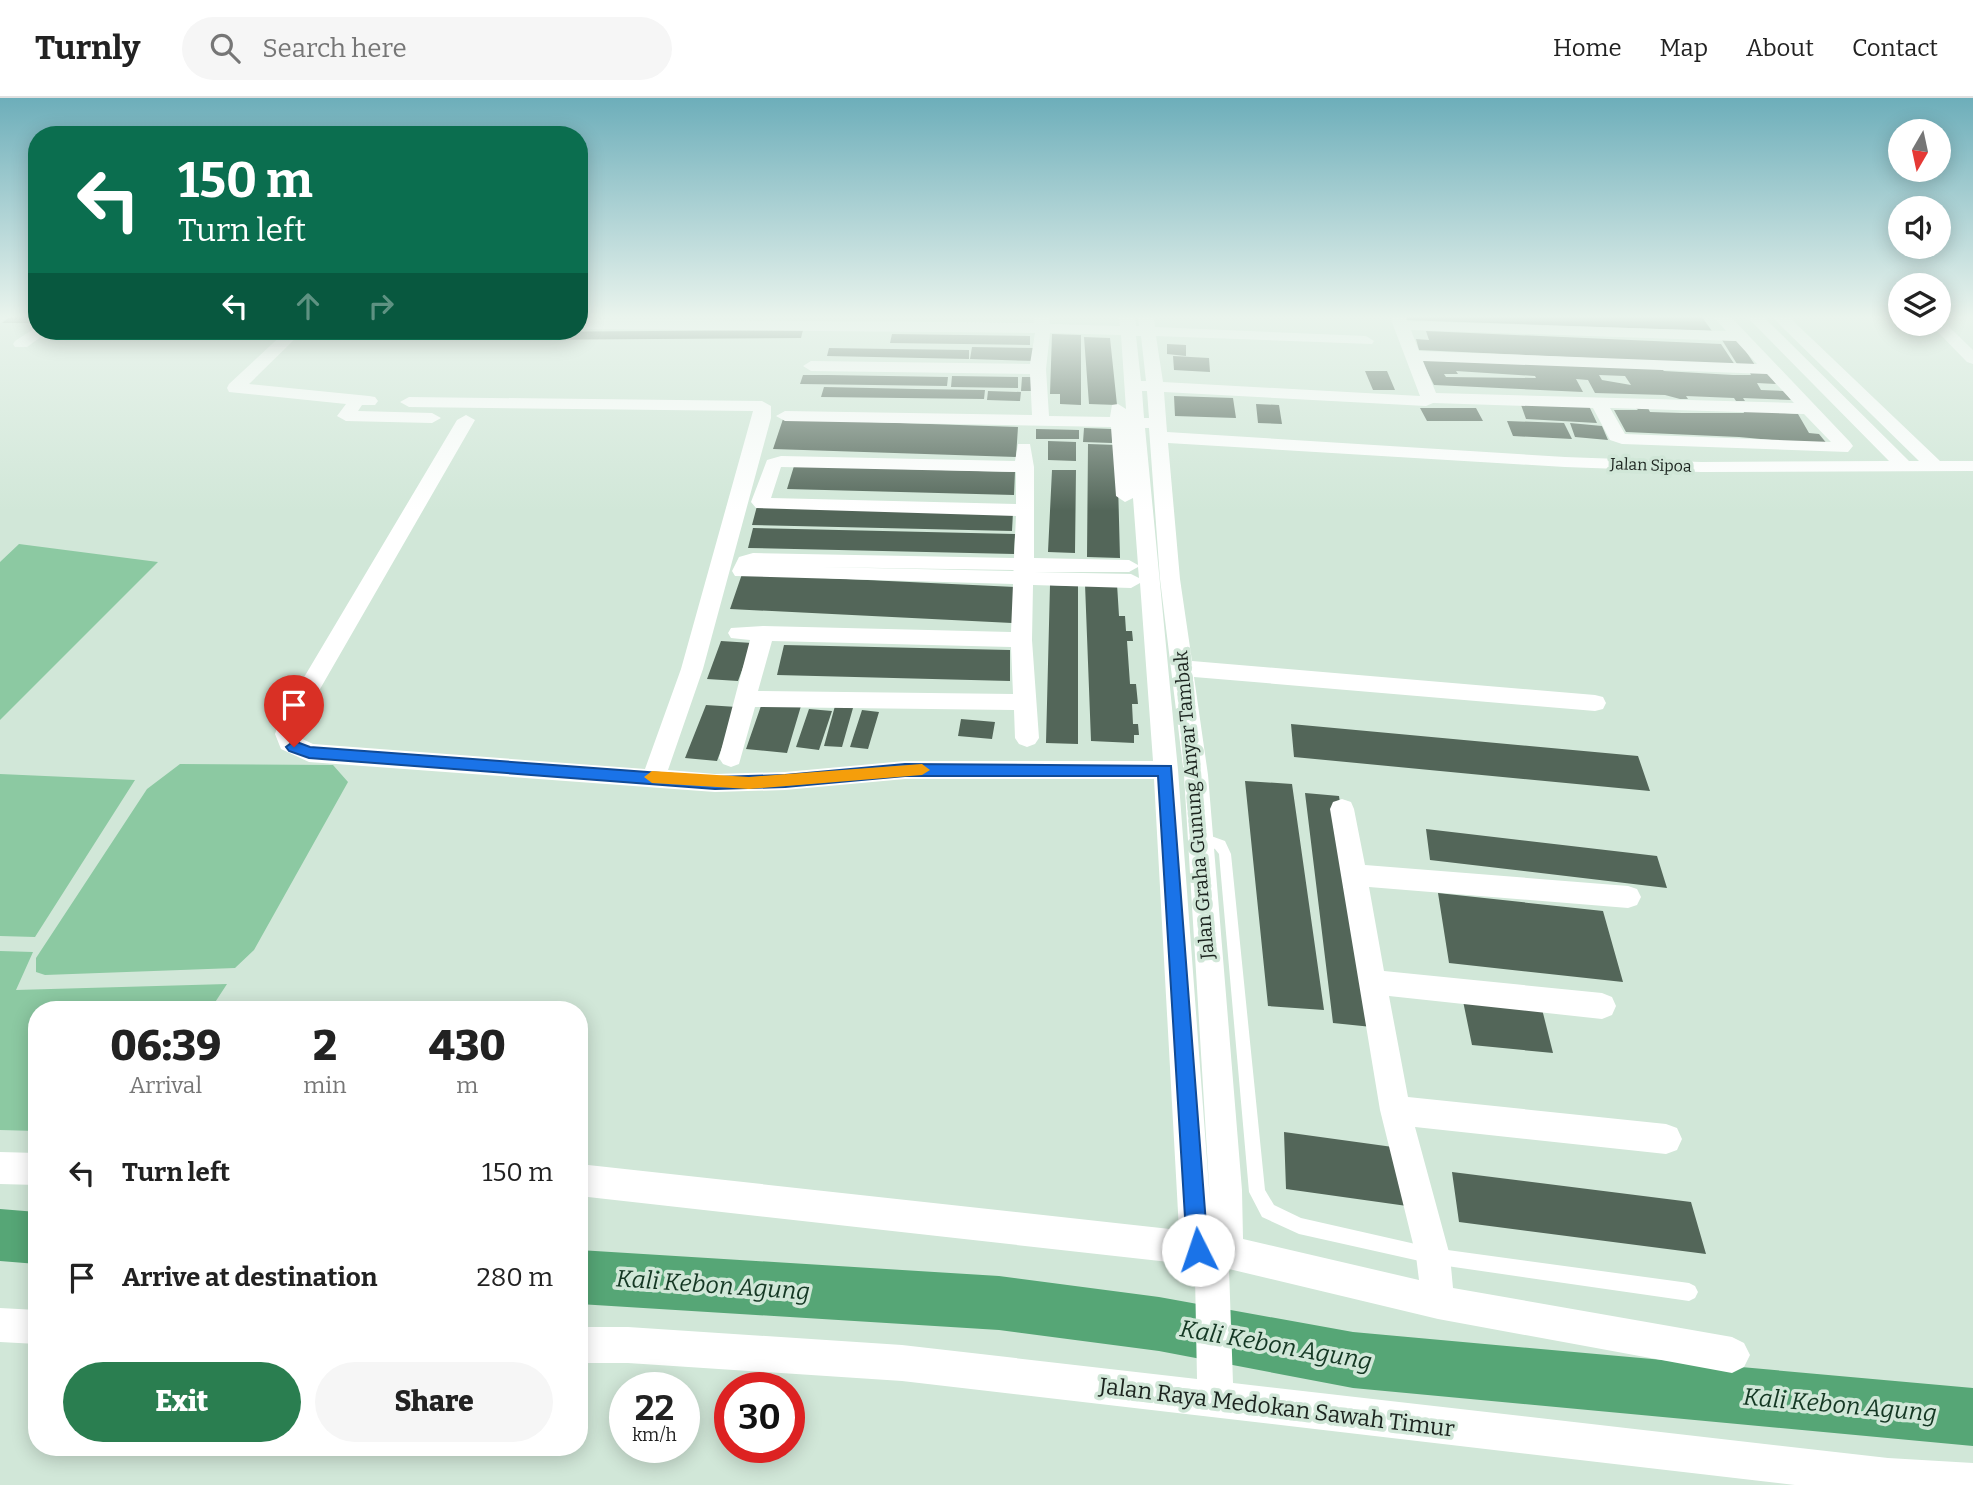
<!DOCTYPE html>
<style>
body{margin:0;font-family:Bitter,serif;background:#f6f6f6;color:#222;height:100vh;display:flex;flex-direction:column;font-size:26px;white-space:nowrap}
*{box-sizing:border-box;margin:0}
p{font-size:23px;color:#767676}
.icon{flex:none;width:38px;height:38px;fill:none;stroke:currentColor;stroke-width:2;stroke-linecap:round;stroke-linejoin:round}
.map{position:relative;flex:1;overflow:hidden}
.panel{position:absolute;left:28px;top:903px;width:560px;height:455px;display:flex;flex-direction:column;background:#fff;border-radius:28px;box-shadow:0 4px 18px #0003}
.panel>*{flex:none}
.banner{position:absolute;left:28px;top:28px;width:560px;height:214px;border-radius:28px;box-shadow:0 4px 18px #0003;background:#0b6e4f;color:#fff;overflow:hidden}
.needle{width:46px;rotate:189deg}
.tools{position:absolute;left:1888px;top:21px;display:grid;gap:14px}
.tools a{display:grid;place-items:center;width:63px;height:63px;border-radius:50%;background:#fff;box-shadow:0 4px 18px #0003;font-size:35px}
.speed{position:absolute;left:609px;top:1274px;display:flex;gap:14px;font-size:35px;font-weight:700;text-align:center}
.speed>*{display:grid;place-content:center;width:91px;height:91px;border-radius:50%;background:#fff;box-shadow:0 4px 18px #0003;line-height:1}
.speed small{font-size:18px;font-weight:400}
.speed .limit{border:10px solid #d22;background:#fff;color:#111}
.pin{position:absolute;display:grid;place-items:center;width:60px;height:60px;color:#fff;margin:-72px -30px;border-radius:50% 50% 50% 0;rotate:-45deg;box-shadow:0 0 7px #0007}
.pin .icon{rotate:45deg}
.me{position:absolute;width:77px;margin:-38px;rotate:356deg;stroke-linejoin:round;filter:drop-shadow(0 0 5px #0008)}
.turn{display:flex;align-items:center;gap:24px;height:147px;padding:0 35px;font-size:32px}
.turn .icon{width:91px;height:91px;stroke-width:2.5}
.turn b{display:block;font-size:49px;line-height:60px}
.lanes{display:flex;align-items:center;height:66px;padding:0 35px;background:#0003;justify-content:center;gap:35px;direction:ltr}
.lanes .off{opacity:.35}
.eta{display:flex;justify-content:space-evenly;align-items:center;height:119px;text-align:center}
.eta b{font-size:42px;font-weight:800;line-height:49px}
.cta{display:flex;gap:14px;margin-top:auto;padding:14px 35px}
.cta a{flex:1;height:80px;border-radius:42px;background:#2a7e50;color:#fff;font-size:28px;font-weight:800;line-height:80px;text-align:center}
.cta a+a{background:#f6f6f6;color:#222}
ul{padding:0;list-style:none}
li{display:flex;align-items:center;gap:21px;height:105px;padding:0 35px}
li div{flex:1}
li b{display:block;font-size:26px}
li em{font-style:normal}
header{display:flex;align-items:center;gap:42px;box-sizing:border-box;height:98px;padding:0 35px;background:#fff;border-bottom:2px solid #e0e0e0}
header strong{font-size:33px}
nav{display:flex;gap:38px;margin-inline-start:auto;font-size:24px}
.search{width:490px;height:63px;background:#f6f6f6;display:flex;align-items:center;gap:18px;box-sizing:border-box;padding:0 24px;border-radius:38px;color:#767676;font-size:26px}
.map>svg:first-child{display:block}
.green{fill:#8cc9a2}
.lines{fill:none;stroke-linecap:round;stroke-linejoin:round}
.river{fill:#56a676;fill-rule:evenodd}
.building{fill:#536659;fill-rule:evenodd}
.lane{fill:#fff;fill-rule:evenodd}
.street{fill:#fff;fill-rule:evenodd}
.route{fill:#1a73e8;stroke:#114b97;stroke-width:2}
.slow{fill:#f59e0b}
.labels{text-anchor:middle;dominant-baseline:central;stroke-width:7;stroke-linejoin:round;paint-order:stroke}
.far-street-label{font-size:16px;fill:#1b231e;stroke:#d1e7d8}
.street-label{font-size:19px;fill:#1b231e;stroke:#d1e7d8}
.near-street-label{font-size:23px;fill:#1b231e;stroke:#d1e7d8}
.near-water-label{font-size:24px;font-style:italic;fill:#143723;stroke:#d1e7d8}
</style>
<header>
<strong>Turnly</strong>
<div class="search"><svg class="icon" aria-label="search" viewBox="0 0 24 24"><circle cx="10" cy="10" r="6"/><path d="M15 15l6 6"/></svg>Search here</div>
<nav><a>Home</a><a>Map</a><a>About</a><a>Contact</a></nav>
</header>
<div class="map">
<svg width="1973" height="1387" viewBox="0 0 1973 1387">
<rect width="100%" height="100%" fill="#d1e7d8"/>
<!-- green -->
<path class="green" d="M19 446 158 464 0 622V464Z
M180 666 333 667 348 684 254 852 235 870 45 877 36 874V860L147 691Z
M0 676 135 682 35 839 0 838Z
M0 853 33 854 16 892 227 886 210 912H37V1033L0 1032Z"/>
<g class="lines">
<!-- river -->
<path class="river" d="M0 1111 37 1114V1166L0 1163Z
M579 1152 999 1178 1159 1199 1353 1234 1973 1290V1348L1353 1290 1159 1253 999 1232 579 1206Z"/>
</g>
<!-- building -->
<path class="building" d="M10 219H37V225H2Z
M1405 219H1702L1712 233 1406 222Z
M803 232 801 240 506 242 510 234Z
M1426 233 1721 246 1735 267 1419 252 1416 241 1429 242Z
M892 236 1030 238V247L890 245Z
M1052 236 1081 237V307L1060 306V296H1050Z
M1084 239 1110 240 1117 307 1089 306Z
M1722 242 1739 243 1755 267 1737 266Z
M1167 246 1186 247V258L1167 256Z
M972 249 1036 250V263L970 261Z
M829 250 892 251 969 252V261L827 258Z
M1173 258 1209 260 1210 274 1174 272Z
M1421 261 1661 270 1664 273 1733 277H1751L1749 273 1767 274 1776 286 1757 285 1761 292 1784 293 1791 302 1743 300 1745 303H1736L1734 300 1686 298 1688 301H1680L1665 297 1595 295 1588 282 1576 281 1583 294 1434 287ZM1456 273 1535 278 1536 280 1446 279 1444 276H1458ZM1599 277 1625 278 1631 287 1602 282Z
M1365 273H1387L1395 292H1373Z
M803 277H828L948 279 947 288 800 286Z
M952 278 1018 279V290L951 289Z
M1022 279H1040L1039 293H1021Z
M824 289 916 291 985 292 984 301 821 299Z
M988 293 1021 294 1020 303 987 302Z
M1174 298 1233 300 1236 320 1175 318Z
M1520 304 1589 308 1597 325 1526 321Z
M1256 306 1279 307 1282 326 1258 325Z
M1420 310H1476L1483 323H1427Z
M1636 310H1648L1650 314 1682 315H1744L1743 312 1798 316 1809 335 1819 336 1828 347 1739 339 1626 334 1614 312H1638Z
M783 321 1018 329 1016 359 773 351Z
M1507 323 1564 325 1572 341 1513 338Z
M1570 325 1602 328 1608 342 1575 339Z
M1084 330 1112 331V345L1083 344Z
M1036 331 1079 332V341H1036Z
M1048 343 1076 344V363L1048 362Z
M1088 346 1117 347 1120 460 1087 459Z
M794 368 1015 374 1014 397 787 391Z
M1052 372H1076L1075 455 1048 454Z
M757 408 1013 414 1012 433 752 427Z
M753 430 1015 436 1014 456 748 450Z
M742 476 1015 489 1012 525 730 511Z
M1085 486H1117L1119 518H1125L1126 533H1132L1133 543H1127L1130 586H1136L1138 606H1132L1133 626H1138L1139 637H1134V645L1091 643Z
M1050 487 1078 488V646L1046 645Z
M721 543 752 545 738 583 707 581Z
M784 547 1010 552V583L777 577Z
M762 605 801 608 787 655 746 651Z
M706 607 737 609 717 663 685 660Z
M835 608 853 610 842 649 824 648Z
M809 611 832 613 819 652 796 649Z
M862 612 879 614 868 651 850 649Z
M961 621 995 624 992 641 958 638Z
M1291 626 1638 658 1650 693 1294 659Z
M1245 683 1292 686 1324 912 1268 908Z
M1305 695 1339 698 1372 929 1333 925Z
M1426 731 1657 758 1667 790 1430 762Z
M1438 795 1603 813 1623 884 1449 865Z
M1463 903 1542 911 1553 955 1472 947Z
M1284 1034 1400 1050 1407 1108 1286 1091Z
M1452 1074 1691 1104 1706 1156 1459 1124Z"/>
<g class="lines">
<!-- lane -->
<path class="lane" d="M1200 734 1225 743 1231 756 1265 1092 1274 1107 1301 1120 1433 1150 1689 1185 1695 1188 1698 1194 1695 1200 1689 1203 1433 1166 1299 1136 1262 1119 1249 1094 1219 756 1215 751 1196 743 1194 739 1196 735Z"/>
<!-- street -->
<path class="street" d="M0 219H9L0 225Z
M1033 219H1049L1050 226 1120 228 1119 219H1135L1136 228H1139L1138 219H1154L1155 229 1366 238 1374 243 1372 246 1156 238 1163 284 1420 298 1390 219H1406L1407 223 1726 233 1714 219H1731L1850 344 1853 348 1848 354 1622 346 1610 342 1593 310 1433 305 1426 308 1164 294 1167 334 1565 359 1701 364 1889 363 1747 219H1764L1909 363H1919L1772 219H1789L1940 363H1973V373L1701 374 1565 369 1168 345 1180 481 1192 563 1595 597 1603 599 1606 605 1603 611 1595 613 1194 579 1208 677 1242 1092 1243 1141 1419 1182 1416 1158 1380 1012 1330 711 1333 704 1342 701 1351 704 1354 711 1365 767 1628 788 1637 791 1641 799 1637 807 1628 810 1369 789 1384 873 1602 895 1612 899 1616 908 1612 917 1602 921 1389 898 1408 999 1666 1026 1677 1030 1682 1041 1677 1052 1666 1056 1415 1029 1450 1158 1453 1190 1732 1239 1744 1245 1750 1257 1744 1269 1732 1275 1438 1221 1229 1171 1233 1285 1888 1360 1973 1365V1387H1795L902 1283 628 1265H579V1229H628L902 1247 1197 1281 1195 1177 1187 1166 579 1098V1066L1179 1132 1154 681H905L785 692 715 694 309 664 281 651 275 636 281 618 457 322 466 317 475 322 301 624 300 640 313 646 645 671 681 571 753 313 409 309 400 304 409 299 762 303 771 308V320L703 571 668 672 715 676 785 674 905 663H1153L1140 485 1131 490 1033 487 1032 542 1039 640 1035 646 1027 649 1019 646 1015 640 1014 612 755 609 739 666 731 669 723 666 719 660 750 542 731 540 728 535 731 530 763 528 1011 534 1013 486 735 478 732 473 739 459 753 455 1014 460 1016 418 756 410 751 404 767 362 781 358 1015 363 1018 346H1030L1034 369V460L1129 462 1138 467 1133 400 1125 404 1116 398 1111 329 785 323 776 318 785 313 1032 317 1030 276 811 273 803 268 811 263 1030 266 1035 235 579 231V221L1034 225ZM1411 232 1736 243 1757 266 1419 253ZM1050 235 1121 237 1126 311 1118 306 1112 307 1110 319 1049 318 1046 271ZM1136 238H1141L1146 283H1141ZM1423 263 1767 276 1794 305 1436 295ZM1142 293H1147L1149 320H1144ZM1610 310 1804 316 1831 344 1625 336ZM1145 330H1149L1160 481 1184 677 1210 1103 1178 672ZM781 369 1016 374V406L771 400ZM819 469 1014 472 1013 473ZM1138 469 1139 480 1131 476 1034 474H1129ZM772 543 1011 549 1013 596 758 593Z
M1939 222 1943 223 1973 252V266L1967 264 1933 229 1930 226H1939Z
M37 229V233H49L27 249H15L13 246 15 243Z
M286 233H303L249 286 369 298 375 299 378 303 375 307H362L358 313 432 315 441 320 432 325 346 323 337 318 346 306 229 294 227 290 229 286Z
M0 1054 37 1055V1087L0 1086Z
M0 1210 37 1212V1246L0 1244Z"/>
</g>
<!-- sky -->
<linearGradient id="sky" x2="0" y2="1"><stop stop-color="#6daeba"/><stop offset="0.53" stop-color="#eaf4ed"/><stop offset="1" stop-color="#eaf4ed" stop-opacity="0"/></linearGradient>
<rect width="1973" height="413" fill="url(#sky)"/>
<!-- route -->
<path class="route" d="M294 643 310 649 715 679 785 677 905 666 1171 668 1208 1152 1205 1159 1198 1163 1190 1159 1187 1152 1158 678H905L785 689 715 691 309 660 289 653 286 649Z"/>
<!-- slow -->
<path class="slow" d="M922 666 930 672 922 677 749 691 652 685 644 679 652 673 749 679Z"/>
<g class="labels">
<!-- far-street labels -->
<g class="far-street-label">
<text transform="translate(1651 367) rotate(2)">Jalan Sipoa</text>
</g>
<!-- street labels -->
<g class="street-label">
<text transform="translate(1194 707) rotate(-95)">Jalan Graha Gunung Anyar Tambak</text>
</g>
<!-- near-street labels -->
<g class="near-street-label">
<text transform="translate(1277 1309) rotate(7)">Jalan Raya Medokan Sawah Timur</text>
</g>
<!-- near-water labels -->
<g class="near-water-label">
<text transform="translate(713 1187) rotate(4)">Kali Kebon Agung</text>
<text transform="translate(1276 1247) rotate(10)">Kali Kebon Agung</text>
<text transform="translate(1840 1307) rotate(5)">Kali Kebon Agung</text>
</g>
</g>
</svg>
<div class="tools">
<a><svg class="needle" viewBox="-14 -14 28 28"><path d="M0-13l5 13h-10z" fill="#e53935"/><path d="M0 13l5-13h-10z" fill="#767676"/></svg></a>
<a><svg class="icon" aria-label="sound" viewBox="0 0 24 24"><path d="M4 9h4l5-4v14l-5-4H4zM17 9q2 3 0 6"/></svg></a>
<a><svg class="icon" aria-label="layers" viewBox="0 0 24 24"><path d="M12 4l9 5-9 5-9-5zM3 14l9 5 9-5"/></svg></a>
</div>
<div class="speed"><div>22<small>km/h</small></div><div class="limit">30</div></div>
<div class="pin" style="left:294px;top:649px;background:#d93025"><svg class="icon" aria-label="arrive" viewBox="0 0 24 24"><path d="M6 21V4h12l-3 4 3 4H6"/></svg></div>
<svg class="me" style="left:1198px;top:1152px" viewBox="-20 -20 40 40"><circle r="19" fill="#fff"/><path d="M0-13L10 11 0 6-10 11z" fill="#1a73e8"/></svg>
<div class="banner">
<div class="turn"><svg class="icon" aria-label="left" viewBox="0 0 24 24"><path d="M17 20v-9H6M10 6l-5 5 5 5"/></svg><div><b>150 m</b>Turn left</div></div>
<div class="lanes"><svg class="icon" aria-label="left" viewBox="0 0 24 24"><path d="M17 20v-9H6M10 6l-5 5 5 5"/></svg><svg class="icon off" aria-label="ahead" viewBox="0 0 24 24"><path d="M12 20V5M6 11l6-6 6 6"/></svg><svg class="icon off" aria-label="right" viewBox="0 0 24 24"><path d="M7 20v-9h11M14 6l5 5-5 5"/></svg></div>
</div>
<section class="panel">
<div class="eta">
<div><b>06:39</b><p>Arrival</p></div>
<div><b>2</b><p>min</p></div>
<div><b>430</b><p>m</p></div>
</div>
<ul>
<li><svg class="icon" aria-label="left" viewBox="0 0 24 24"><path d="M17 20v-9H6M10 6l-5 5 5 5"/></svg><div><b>Turn left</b></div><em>150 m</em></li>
<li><svg class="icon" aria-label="arrive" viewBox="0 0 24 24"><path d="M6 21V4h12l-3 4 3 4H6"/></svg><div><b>Arrive at destination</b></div><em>280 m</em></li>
</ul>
<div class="cta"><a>Exit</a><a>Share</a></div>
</section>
</div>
